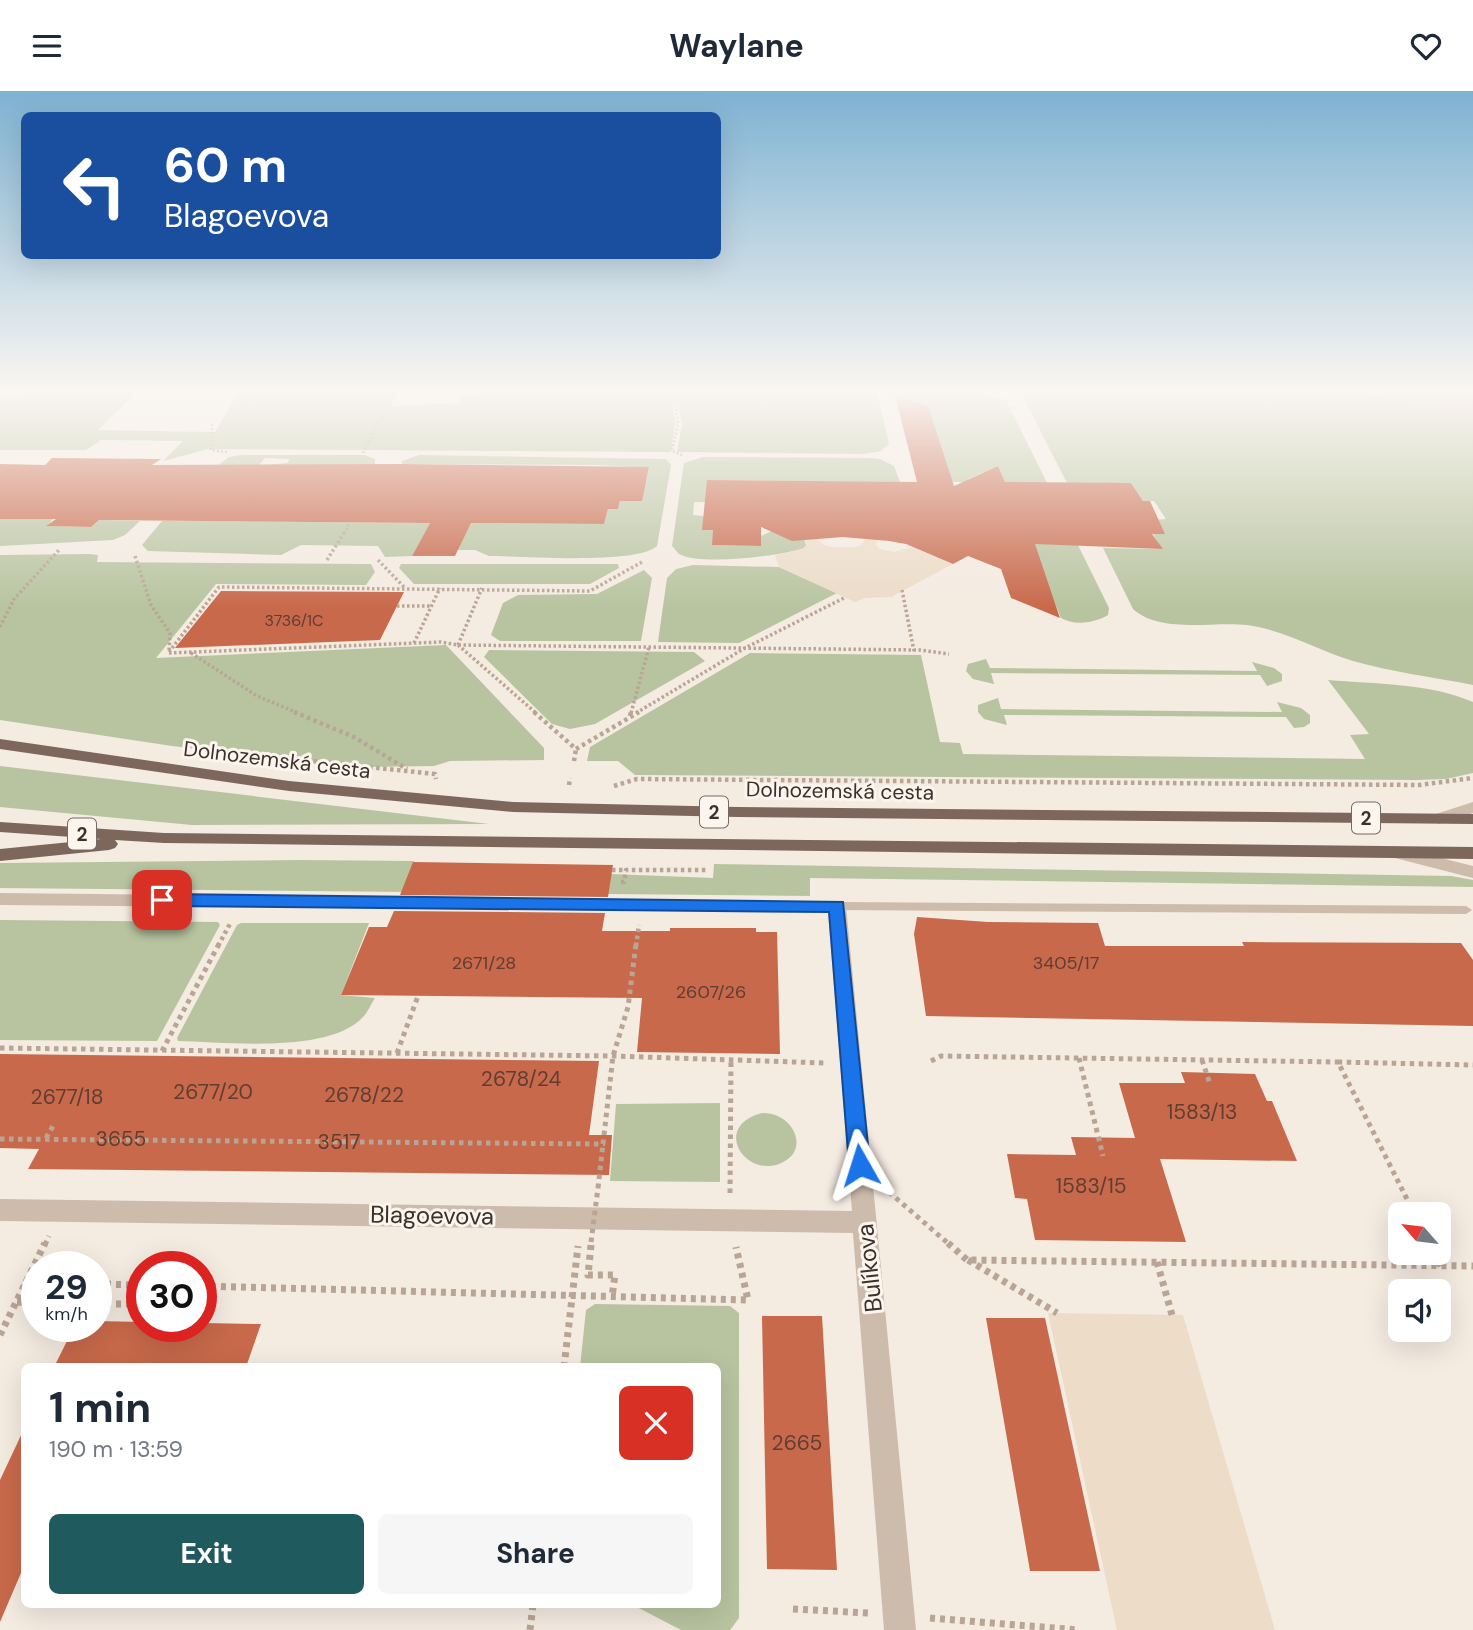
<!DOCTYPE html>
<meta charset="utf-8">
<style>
body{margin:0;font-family:"DM Sans",sans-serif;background:#f6f6f7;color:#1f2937;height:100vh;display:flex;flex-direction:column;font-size:26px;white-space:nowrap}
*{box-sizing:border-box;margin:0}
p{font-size:23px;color:#747a83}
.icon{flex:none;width:38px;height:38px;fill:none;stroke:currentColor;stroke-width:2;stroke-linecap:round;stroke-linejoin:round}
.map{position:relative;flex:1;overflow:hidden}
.drawer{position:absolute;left:21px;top:1272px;width:700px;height:245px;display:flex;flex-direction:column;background:#fff;border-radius:10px;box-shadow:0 7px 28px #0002}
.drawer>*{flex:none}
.guide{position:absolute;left:21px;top:21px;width:700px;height:147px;border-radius:10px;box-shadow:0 7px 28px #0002;background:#1a4fa0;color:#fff;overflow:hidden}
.needle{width:46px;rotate:298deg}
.controls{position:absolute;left:1388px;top:1111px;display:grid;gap:14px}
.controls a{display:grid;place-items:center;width:63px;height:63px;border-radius:10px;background:#fff;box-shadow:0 7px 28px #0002;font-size:35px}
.speed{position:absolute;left:21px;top:1160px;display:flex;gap:14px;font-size:35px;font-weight:700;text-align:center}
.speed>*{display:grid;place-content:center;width:91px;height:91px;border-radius:50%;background:#fff;box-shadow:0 7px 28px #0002;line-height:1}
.speed small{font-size:18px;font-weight:400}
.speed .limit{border:10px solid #d22;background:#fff;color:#111}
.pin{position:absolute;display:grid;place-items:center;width:60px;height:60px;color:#fff;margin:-30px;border-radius:14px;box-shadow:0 4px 10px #0006}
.me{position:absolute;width:77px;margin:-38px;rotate:354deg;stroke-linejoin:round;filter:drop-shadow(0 0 5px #0008)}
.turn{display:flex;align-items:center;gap:24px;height:147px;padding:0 28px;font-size:32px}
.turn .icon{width:91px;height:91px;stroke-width:2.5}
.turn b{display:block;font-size:49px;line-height:60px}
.round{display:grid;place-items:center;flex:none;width:74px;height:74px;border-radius:10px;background:#f6f6f7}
.headline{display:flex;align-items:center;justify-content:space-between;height:119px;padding:0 28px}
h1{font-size:42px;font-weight:700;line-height:52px}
.primary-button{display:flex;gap:14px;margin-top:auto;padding:14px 28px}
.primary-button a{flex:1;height:80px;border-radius:10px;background:#1f5a5e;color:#fff;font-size:28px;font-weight:700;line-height:80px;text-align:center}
.primary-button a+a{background:#f6f6f7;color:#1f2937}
header{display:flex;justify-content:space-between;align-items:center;height:91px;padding:0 28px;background:#fff;font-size:32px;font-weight:700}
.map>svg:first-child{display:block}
.green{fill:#b8c4a0}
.plaza{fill:#ecdcc8}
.building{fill:#c8694b}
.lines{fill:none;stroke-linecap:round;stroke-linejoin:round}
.path-far4{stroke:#b9a596;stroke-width:2.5;stroke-dasharray:2 2;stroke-linecap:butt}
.path-far3{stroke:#b9a596;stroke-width:3.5;stroke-dasharray:2.5 2.5;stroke-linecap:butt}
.path-far2{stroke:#b9a596;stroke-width:4.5;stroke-dasharray:3.5 3.5;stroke-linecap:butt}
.path-far1{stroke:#b9a596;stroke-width:5;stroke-dasharray:4.5 4.5;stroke-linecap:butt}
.path{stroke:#b9a596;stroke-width:7;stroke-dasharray:5 5;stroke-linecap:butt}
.service{fill:#cdbbac;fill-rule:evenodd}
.minor{fill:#cdbbac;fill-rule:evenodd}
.tertiary{fill:#cdbbac;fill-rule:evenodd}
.primary{fill:#7d675c;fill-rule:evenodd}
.path-bridge{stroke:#b9a596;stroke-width:5;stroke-dasharray:4.5 4.5;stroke-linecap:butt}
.route{fill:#1a73e8;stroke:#114b97;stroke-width:2}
.labels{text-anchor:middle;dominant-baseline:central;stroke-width:6;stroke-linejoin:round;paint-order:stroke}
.far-number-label{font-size:16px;fill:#5e3e33}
.number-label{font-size:18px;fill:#5e3e33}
.shield{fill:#fbf5ee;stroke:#756b66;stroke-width:2}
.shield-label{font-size:19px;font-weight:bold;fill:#3b302b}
.street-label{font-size:21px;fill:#3b302b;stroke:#fbf5ee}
.near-number-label{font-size:21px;fill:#5e3e33}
.near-street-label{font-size:24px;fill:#3b302b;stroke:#fbf5ee}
</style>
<header><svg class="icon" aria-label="menu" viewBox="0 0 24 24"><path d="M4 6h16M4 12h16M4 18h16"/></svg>Waylane<svg class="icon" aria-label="heart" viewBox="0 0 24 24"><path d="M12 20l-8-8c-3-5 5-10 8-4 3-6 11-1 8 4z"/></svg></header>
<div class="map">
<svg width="1473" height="1539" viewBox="0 0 1473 1539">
<rect width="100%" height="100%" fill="#f4ebe1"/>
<!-- green -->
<path class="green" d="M238 302H396L391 315 460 312 461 304 512 302H877L889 353 881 360 863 363 677 361 682 333 678 313 673 314 675 332 671 361 208 358 163 370 183 350 101 349 86 359H0V308L135 303 98 339 215 341Z
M888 302H976L1006 309 1047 392 1005 391 998 375 968 388 969 391H952L912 309 889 305Z
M1021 302H1328L1413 305 1379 302H1473V594C1433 586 1391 581 1353 570 1317 559 1284 539 1247 534 1212 530 1161 543 1133 518L1103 457 1162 458 1153 443 1155 429 1166 428 1154 410H1143L1131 392H1067Z
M242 364H365L375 368V374H266L287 372 290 368 265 367 259 374 217 375 229 366Z
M419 364 666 368 671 374 657 455C637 474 522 465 489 465L475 459H457L471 432 604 433 608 418H618L621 406 614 392H646L649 377 599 374 402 373V370Z
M703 366 868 367 880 368 894 375 900 391 708 389 705 411H694L693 424 704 425 703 439H713V454L761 455V445L772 440 804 448 807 456C786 465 698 475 679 463 678 462 673 456 672 455L684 372Z
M0 428H53L47 435 91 436 99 429 140 430 125 444 113 449 0 455Z
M162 430H199L430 432 412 465 385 466 378 455 301 454 281 464 148 460 142 454Z
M1029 447 1076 450 1109 517 1108 524C1095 532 1074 535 1061 527Z
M89 463 98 464 97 471 371 473 375 481 366 494 216 493 156 567 446 554 544 657V669L450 670 434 675 363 676 172 655 0 629V464Z
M401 473H618L619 477 590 493H414L399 477Z
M693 474 779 476 837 502 739 552 658 551 667 487 676 478Z
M644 479 652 487 641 550H500L491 544 503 512 518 504 597 503Z
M489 559 694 561 705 570 595 633 570 638 552 633 484 566Z
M750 562 921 564 940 651 960 652 963 663 1365 668 1350 644 1369 643 1328 589C1375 593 1429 592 1473 611V682L1446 688 1416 689 635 684 618 670H587L590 656Z
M986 568 990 577 1257 580 1252 571 1274 577 1282 583V590L1267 595 1260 584 991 582 994 593 973 588 966 580 968 573Z
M998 607 1001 618 1282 621 1277 611 1301 617 1310 624V632L1304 636 1294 637 1286 626 1004 624 1007 634 984 628 978 621V614Z
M0 675 489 733 192 734 0 716Z
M299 769 414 770 405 793 611 783 713 787 714 773 1451 785 1473 789V796L810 787V805L0 797V772Z
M0 829 218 831 220 834 157 950 0 949Z
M241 832H369L341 904 375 907C371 913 368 921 363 926 329 963 225 951 178 950L177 947 237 834Z
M720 1012V1091L610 1090 616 1013Z
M762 1022C794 1021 812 1061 779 1073 744 1086 712 1035 762 1022Z
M595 1213 730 1215 739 1222V1527L730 1539H681L633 1514H718V1276H580L586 1219Z"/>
<!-- plaza -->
<path class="plaza" d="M817 447 824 454 832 456H853L860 455 866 447 878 448 876 454 880 458 894 461 912 456 953 473 891 506 865 507 855 511 779 476 775 464 803 458 807 453 804 448Z
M1048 1222 1183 1224 1275 1539H1117Z"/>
<!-- building -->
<path class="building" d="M895 305 928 315 954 395 998 375 1005 391 1131 392 1143 410H1150L1165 443H1152L1163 458 1035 453 1060 527 1011 507 1001 478 968 465 953 473 906 453 889 450 843 446 792 450 761 436V455L712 454 713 439H702L707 389 917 391Z
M52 367 161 368 152 374 402 373 649 376 642 410H620L618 418H608L604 433 471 432 455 465H412L430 432 99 429 91 436 46 435 56 428H0V373L45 374Z
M221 500 404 501 380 549 175 557Z
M413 771 613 774 608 806 400 804Z
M394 820 605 822 602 840H670V837H756V841H777L780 963 637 961 642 907 341 904 369 836H387Z
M917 826 988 831 1098 832 1105 855H1244L1242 851 1461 852 1473 869V935L926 925 914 843Z
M0 963 599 970 589 1044H612L609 1084 28 1078 39 1058 0 1057Z
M1181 981 1255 983 1267 1010H1272L1297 1070 1160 1068 1186 1151 1035 1149 1027 1108 1015 1107 1007 1063 1076 1064 1071 1046 1135 1047 1119 992H1185Z
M762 1225H822L837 1479 767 1478Z
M986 1227H1045L1100 1480H1030Z
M96 1230 142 1231V1236H201V1232L261 1233 246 1276H54L74 1236H96Z
M24 1338V1475L0 1531V1389Z"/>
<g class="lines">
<!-- path-far4 -->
<path class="path-far4" d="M674 302 678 332 672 360 682 364
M931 317H1018
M212 333 211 359 228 361
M363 362 390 306 401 302
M344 442 350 432"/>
<!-- path-far3 -->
<path class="path-far3" d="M135 465 151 514 170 542 169 561
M327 469 345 440
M378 469 404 496
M902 499 914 560
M397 515H432
M0 536 14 508 59 459
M414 552 440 497
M458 554 536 622
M458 554 482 497
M169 561 219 496 590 500 642 471
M169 562 441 551 458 554 920 559 949 563
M191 562 257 605 298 622
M631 622 649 556
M636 622 745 557 846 506"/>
<!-- path-far2 -->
<path class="path-far2" d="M294 621 354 646 407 678
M534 621 576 658
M630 625 631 621
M576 658 639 621
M216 660 435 683 436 688
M574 670 576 658
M569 694 570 687
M614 695 637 688 1419 694 1473 687
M612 779H626
M621 791H624L626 779H708
M218 855 231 831
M636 855 639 834"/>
<!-- path-far1 -->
<path class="path-far1" d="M0 957 613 965 825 972
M162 960 219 853
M397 962 418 905
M1079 967 1103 1065
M1202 969 1210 993
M931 970 941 965 1338 971
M46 1047 53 1035
M0 1048 603 1053 613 965 628 916 636 853
M598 1097 603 1053
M889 1101 950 1154
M730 1102 731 968
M1415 1124 1338 971 1473 974
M45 1154 49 1145"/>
<!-- path -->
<path class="path" d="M948 1152 967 1169 1473 1175
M591 1154 588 1184H615L612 1206
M1434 1162 1441 1175
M968 1169 1057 1222
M1157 1171 1172 1224
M26 1191 45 1152
M96 1193 142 1194
M201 1195 748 1209 736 1156
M17 1211 37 1212
M96 1213H142
M0 1244 26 1191H37
M564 1276 578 1155
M793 1518 869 1522
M930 1527 1079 1539
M530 1539 533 1514"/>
<!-- service -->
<path class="service" d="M1441 306 1473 308V312L1439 309Z
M837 811 1466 815 1472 819 1466 823 837 819 831 815Z"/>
<!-- minor -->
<path class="minor" d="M53 302H131L127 305 0 309V303Z
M1346 302 1441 305 1473 319V325L1439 311 1350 305Z
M1473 711V722L1439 733 1431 728 1433 724Z
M0 802 843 811 846 815 916 1539H884L853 1142 0 1130V1108L852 1120 828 821 0 814Z"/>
<!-- tertiary -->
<path class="tertiary" d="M1397 756 1473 775V787L1391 766 1388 762Z"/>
<!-- primary -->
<path class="primary" d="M0 648 289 690 513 711 737 716 1473 723V733L737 726 513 721 289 700 0 658Z
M0 731 164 742 1473 756V768L164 752 115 749 118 753 115 757 109 759 0 770V758L101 748 0 741Z"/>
<!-- path-bridge -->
<path class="path-bridge" d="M591 1151 598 1097"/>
</g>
<!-- sky -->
<linearGradient id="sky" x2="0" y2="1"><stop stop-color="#7eb2d2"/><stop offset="0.58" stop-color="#faf6f2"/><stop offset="1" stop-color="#faf6f2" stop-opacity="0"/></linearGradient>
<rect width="1473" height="517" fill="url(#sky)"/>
<!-- route -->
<path class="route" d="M162 803 843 811 870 1074 867 1081 860 1084 852 1081 849 1074 829 821 162 815 154 809Z"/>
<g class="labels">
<!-- far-number labels -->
<g class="far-number-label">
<text x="294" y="529">3736/1C</text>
</g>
<!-- number labels -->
<g class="number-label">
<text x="484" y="872">2671/28</text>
<text x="1066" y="872">3405/17</text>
<text x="711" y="901">2607/26</text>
</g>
<!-- shield labels -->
<g class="shield">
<rect x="700" y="705.5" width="28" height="31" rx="5"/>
<rect x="1352" y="711.5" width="28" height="31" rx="5"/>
<rect x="68" y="727.5" width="28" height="31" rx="5"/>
</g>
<g class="shield-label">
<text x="714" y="721">2</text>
<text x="1366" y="727">2</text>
<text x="82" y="743">2</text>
</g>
<!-- street labels -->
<g class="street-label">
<text transform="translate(277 669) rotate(7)">Dolnozemská cesta</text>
<text transform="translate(840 700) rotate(1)">Dolnozemská cesta</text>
</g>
<!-- near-number labels -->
<g class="near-number-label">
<text x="521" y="988">2678/24</text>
<text x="213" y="1001">2677/20</text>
<text x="364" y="1004">2678/22</text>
<text x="67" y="1006">2677/18</text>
<text x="1202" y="1021">1583/13</text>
<text x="121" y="1048">3655</text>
<text x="339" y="1051">3517</text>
<text x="1091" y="1095">1583/15</text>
<text x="797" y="1352">2665</text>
</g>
<!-- near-street labels -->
<g class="near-street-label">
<text transform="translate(432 1124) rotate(1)">Blagoevova</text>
<text transform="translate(869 1177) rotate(-96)">Bulíkova</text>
</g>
</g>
</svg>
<div class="controls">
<a><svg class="needle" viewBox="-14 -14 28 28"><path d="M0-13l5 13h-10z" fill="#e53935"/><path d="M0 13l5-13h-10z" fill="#747a83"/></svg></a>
<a><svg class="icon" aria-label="sound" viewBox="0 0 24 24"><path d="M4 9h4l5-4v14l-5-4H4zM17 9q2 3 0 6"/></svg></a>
</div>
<div class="speed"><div>29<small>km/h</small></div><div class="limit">30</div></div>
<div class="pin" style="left:162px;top:809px;background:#d93025"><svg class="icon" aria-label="arrive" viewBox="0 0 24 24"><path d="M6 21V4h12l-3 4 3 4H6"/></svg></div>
<svg class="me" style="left:860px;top:1074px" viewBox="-20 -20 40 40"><path d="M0-17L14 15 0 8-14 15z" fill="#1a73e8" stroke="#fff" stroke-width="4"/></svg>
<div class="guide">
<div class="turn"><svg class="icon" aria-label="left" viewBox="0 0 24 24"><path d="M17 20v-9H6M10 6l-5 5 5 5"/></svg><div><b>60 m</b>Blagoevova</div></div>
</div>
<section class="drawer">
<div class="headline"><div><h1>1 min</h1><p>190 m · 13:59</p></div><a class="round" style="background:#d93025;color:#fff"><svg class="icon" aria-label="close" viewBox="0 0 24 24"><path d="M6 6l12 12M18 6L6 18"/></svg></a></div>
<div class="primary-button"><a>Exit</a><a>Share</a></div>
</section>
</div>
